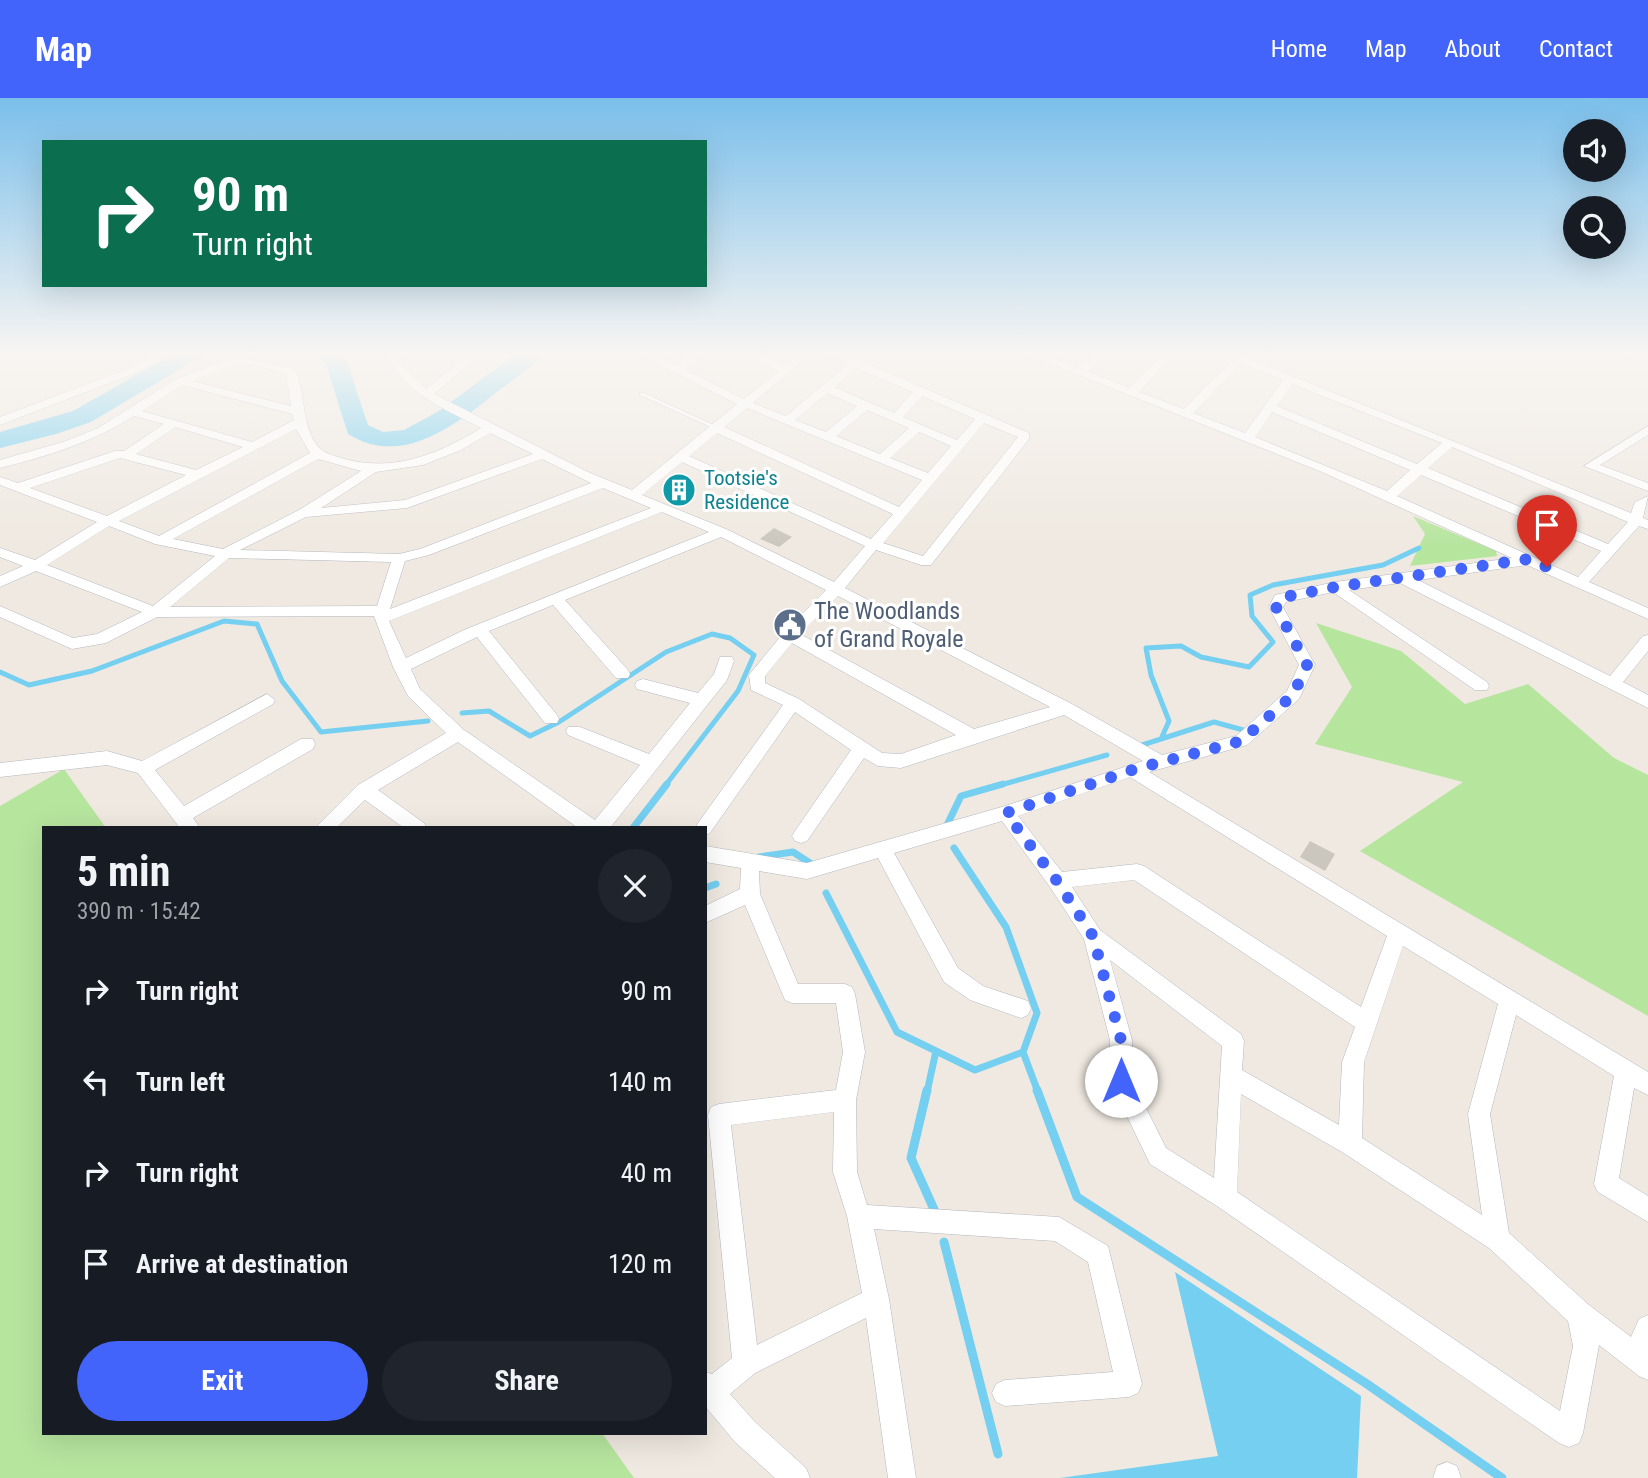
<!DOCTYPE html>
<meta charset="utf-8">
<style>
body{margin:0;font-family:"Roboto Condensed",sans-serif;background:#20242c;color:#f1f3f6;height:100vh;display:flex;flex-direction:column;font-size:26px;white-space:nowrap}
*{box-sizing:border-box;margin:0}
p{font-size:23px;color:#9ea1a6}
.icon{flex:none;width:38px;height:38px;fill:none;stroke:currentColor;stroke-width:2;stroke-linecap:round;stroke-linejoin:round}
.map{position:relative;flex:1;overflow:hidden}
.drawer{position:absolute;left:42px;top:728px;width:665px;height:609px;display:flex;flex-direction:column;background:#171b24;border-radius:0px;box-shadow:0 7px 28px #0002}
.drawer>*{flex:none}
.banner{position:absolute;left:42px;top:42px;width:665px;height:147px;border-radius:0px;box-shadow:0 7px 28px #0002;background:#0b6e4f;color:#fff;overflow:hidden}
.controls{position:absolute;left:1563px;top:21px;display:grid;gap:14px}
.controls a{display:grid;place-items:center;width:63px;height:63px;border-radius:50%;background:#171b24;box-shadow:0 7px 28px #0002;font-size:35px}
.pin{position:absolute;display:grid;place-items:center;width:60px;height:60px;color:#fff;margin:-72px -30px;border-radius:50% 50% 50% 0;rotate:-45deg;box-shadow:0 0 7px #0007}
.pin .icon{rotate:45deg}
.me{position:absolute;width:77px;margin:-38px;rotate:0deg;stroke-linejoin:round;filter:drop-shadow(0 0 5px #0008)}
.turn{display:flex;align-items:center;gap:24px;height:147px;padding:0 35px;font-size:32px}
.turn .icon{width:91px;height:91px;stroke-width:2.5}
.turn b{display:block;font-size:49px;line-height:60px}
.round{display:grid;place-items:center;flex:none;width:74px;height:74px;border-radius:37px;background:#20242c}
.summary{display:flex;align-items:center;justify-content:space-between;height:119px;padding:0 35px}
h1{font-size:42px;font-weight:700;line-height:52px}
.button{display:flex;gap:14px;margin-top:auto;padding:14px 35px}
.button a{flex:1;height:80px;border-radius:42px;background:#4264fb;color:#fff;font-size:28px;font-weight:700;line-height:80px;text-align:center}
.button a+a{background:#20242c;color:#f1f3f6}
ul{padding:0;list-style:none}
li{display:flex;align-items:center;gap:21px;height:91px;padding:0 35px}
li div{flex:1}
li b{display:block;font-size:26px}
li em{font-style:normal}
header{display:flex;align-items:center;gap:42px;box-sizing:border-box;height:98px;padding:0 35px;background:#4264fb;color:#fff}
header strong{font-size:33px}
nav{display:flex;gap:38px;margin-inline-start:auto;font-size:24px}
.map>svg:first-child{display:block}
.green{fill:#b6e59e}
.water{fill:#75cff0}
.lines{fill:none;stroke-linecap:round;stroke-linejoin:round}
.stream-far2{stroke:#75cff0;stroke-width:5}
.stream-far1{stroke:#75cff0;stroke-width:7}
.stream{stroke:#75cff0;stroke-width:9}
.river{fill:#75cff0;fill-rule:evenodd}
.building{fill:#cbc7bf}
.service-casing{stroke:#b4b7c1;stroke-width:1}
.minor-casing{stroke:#b4b7c1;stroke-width:1}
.service{fill:#fff;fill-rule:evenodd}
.minor{fill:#fff;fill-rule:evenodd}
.route{stroke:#4264fb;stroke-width:12;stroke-dasharray:0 21.6}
.labels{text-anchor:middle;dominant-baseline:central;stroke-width:6;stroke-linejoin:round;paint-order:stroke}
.far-culture-label{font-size:21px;fill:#0d838f;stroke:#fff;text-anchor:start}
.service-label{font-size:24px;fill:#4e5e75;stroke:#fff;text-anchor:start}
</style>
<header>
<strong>Map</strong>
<nav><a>Home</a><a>Map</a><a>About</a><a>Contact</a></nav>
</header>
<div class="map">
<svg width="1648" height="1380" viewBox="0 0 1648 1380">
<rect width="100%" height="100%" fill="#efe9e1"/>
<!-- green -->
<path class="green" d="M1413 418 1496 453 1497 458 1410 468 1425 436Z
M1316 525 1401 553 1465 606 1528 586 1614 660 1648 677V918L1360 753 1463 684 1315 646 1352 589Z
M64 671 106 730H44V1335H602L634 1380H0V708Z"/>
<!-- water -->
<path class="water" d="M1175 1174 1361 1298 1357 1380H1060L1218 1358Z"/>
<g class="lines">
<!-- stream-far2 -->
<path class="stream-far2" d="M0 574 29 587 92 573 224 523 257 526 282 583 321 634 428 623
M462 615 489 613 530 638 559 624 666 554 712 536 730 540 754 557 738 593 665 688
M1161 641 1214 624 1247 633
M1139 648 1161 641 1169 623 1151 577 1146 550 1181 548 1201 559 1249 569 1273 544 1252 518 1250 497 1273 487 1383 467 1419 450
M997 688 1107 657"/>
<!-- stream-far1 -->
<path class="stream-far1" d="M948 725 961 698 1003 686
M633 730 667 686
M759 759 793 754 813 767
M705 790 716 786
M826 795 897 934 975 972 1023 954 1037 915 1006 829 954 750
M1023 954 1038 994
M927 994 936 953"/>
<!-- stream -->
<path class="stream" d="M927 992 911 1060 937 1118
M1037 992 1077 1099 1367 1286 1502 1380
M944 1144 998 1356"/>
<!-- river -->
<path class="river" d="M207 255 91 324 56 336 0 350V334L73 313 175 255Z
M316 255H342L345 258 368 327 383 334 404 332 439 313 517 255H543C534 269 515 280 502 290 459 324 404 371 348 336L326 266Z"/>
</g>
<!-- building -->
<path class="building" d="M774 430 792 439 779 449 760 441Z
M1310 743 1335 756 1325 773 1300 759Z"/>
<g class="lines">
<defs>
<path id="service" d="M640 295H644L718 329 713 330 640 297Z"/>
<path id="minor" d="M156 255H170L138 274 0 327V319L130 270Z
M387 255H398L403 268 426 291 470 255H482L434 296 588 374 632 392 737 306 636 255H650L676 268 690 255H702L685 272 744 301 779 273 742 255H757L785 267 800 255H812L753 305 786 318 848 266 827 255H842L1029 335V341L931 467H921L876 452 845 490 1072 606 1162 657 1236 638 1287 593 1299 567 1269 509 1275 497 1335 484 1512 460 1322 374 1024 255H1040L1078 270 1094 255H1106L1088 274 1130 290 1164 255H1175L1139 294 1184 311 1232 262 1220 255H1235L1631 415 1635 404 1648 398 1643 420 1648 422V431L1639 428 1589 484 1648 510V521L1527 467 1418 482 1610 578 1643 538 1648 537V553L1623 584 1648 597V610L1400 485 1349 492 1487 584 1489 588 1487 592H1475L1333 494 1286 504 1283 509 1315 567 1299 601 1247 647 1149 674 1648 974V997L1634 990 1619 1080 1648 1098V1124L1598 1094 1594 1086 1614 978 1516 917 1490 1016 1509 1135 1589 1207 1631 1239 1639 1221 1648 1217V1282L1639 1278 1599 1247 1583 1335 1579 1345 1569 1349 1559 1345 1217 1108 1150 1066 1110 983V942L1084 841 1050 789 1002 723 894 755 958 870 983 888 1028 903 1031 910 1028 917 1021 920 970 902 944 884 878 760 807 781 759 773 760 796 798 886H845L852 889 855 896 865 954 856 1002 857 1074 867 1107 1059 1119 1108 1148 1142 1286 1138 1295 1129 1299 1005 1308 996 1304 992 1295 996 1286 1005 1282 1113 1274 1088 1164 1055 1143 874 1131 889 1201 916 1380H888L866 1220 755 1275 730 1296 755 1324 806 1370 810 1380H775L735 1344 705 1308V1274L712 1276 732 1260 708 1017 711 1009 719 1006 836 992 843 954 836 905H792L785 902 745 807 705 825V808L740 791 741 770 705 764V748L807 765 1005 708 1143 663 1064 617 901 670 878 668 864 660 807 743 801 745 795 743 792 738 795 733 851 652 795 614 710 735 705 737V730H695L698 725 783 607 751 592 749 577 785 533 826 492 721 439 565 502 628 572 630 576 628 580H616L553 507 489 533 557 617 559 621 557 625H545L477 539 411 571 420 591 464 632 595 722 640 667 568 637 566 633 568 629H580L649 656 690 605 637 591 635 587 637 583 643 581 698 595 714 576 720 559H732L734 563 727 582 610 730H578L458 644 378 692 424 725 427 730H404L365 702 336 730H315L358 687 446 635 408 598 393 569 374 518 157 519 106 545 72 551 0 519V508L73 540 97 536 142 514 36 473 0 489V478L23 468 0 459V450L35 462 97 424 0 387V379L18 385 115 353H124L164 326 134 318C93 344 48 358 0 370V362L63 344 98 330 176 281 236 259 295 271C306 296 301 323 316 346 321 354 329 356 338 359 390 376 437 357 481 330 445 311 404 296 387 255ZM241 264 286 275 291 308 192 283ZM1241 265 1283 282 1245 335 1193 315ZM856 270 913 294 894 315 834 289ZM1292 286 1442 345 1417 366 1277 308ZM182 287 292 316 294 322 252 344 142 313ZM827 295 857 308 826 334 795 322ZM922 298 975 321 957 342 903 319ZM747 310 922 382 899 409 724 329ZM867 312 909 330 880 356 836 338ZM1272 314 1410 372 1387 393 1255 339ZM984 325 1018 339 923 458 883 445ZM175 329 243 349 196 372 136 356ZM296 331 310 355 159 438 119 423ZM919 334 951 348 928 375 890 360ZM490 335 533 356 405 402 321 410 376 374 423 367 461 352ZM717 335 893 416 871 441 689 358ZM1452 349 1628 424 1608 446 1428 370ZM120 360 186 377 107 418 30 390ZM318 361 361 373 299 412 223 451 173 441ZM542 361 591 385 420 451 399 456 240 452 306 419 407 410ZM682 364 865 448 834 484 726 431 642 397ZM1421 377 1601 453 1578 479 1397 398ZM603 390 651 410 390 511 405 463 429 457ZM662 414 709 434 464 532 406 560 389 523ZM109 428 155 446 215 458 153 508 47 467ZM229 460 391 464 377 508 170 509ZM838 498 1050 609 974 631 800 536ZM792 545 956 637 901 656 882 655 799 601 765 585V578ZM1130 679 1387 838 1361 909 1144 768 1137 766 1062 774 1018 718ZM1134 782 1355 929 1342 964 1339 1027 1242 972 1244 943 1241 936 1100 832 1072 789ZM1403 848 1498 906 1468 1016 1482 1117 1362 1040 1364 964ZM1110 862 1222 948 1214 1080 1166 1050 1132 982V942ZM1241 996 1342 1054 1489 1150 1568 1223 1573 1248 1560 1313 1237 1094ZM834 1014 833 1074 847 1118 862 1195 757 1247 731 1027Z
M1629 255 1648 256V263L1630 257Z
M1648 328V337L1600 367 1648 385V393L1584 368Z
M267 596 275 602 273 606 155 672 184 708 301 641H313L315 646 313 651 193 720 200 730H180L138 675 107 667 0 679V665L107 653 142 663Z
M1447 1364 1457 1368 1461 1380H1433L1437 1368Z"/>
</defs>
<!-- service casing -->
<use href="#service" class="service-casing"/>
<!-- minor casing -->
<use href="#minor" class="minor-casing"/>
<!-- service -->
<use href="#service" class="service"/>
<!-- minor -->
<use href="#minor" class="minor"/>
</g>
<!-- sky -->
<linearGradient id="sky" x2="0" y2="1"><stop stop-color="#7abfeb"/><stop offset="0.57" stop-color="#f8f5f2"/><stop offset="1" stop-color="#f8f5f2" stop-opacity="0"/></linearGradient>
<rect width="1648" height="448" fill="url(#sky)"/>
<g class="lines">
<!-- route -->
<path class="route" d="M1121 983V942L1093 838 1057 783 1006 715 1132 672 1241 643 1293 597 1307 567 1276 509 1280 500 1335 489 1529 461 1547 469"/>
</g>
<!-- icons -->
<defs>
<symbol id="building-disc" viewBox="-11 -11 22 22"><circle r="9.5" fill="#0f9aa8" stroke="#fff"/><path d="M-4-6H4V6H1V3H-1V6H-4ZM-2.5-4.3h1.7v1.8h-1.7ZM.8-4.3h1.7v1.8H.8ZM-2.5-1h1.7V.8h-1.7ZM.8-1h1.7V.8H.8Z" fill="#fff"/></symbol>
<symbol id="civic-disc" viewBox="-11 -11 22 22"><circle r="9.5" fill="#5c6f8a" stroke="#fff"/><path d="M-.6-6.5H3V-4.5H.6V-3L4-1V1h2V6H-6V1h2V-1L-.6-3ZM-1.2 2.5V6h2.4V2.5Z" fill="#fff"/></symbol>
</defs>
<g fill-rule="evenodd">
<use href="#building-disc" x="660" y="373" width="38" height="38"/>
<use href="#civic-disc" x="771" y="508" width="38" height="38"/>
</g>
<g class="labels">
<!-- far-culture labels -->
<g class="far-culture-label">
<text x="704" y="380">Tootsie's<tspan x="704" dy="24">Residence</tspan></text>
</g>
<!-- service labels -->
<g class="service-label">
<text x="814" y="513">The Woodlands<tspan x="814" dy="28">of Grand Royale</tspan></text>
</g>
</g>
</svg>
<div class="controls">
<a><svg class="icon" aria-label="sound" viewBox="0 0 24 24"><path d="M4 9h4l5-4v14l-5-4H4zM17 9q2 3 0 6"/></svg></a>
<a><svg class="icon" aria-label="search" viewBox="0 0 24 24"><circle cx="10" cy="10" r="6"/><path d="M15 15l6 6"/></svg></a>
</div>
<div class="pin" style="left:1547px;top:469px;background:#d93025"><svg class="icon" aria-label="arrive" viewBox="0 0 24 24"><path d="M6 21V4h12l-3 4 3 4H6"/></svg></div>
<svg class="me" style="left:1121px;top:983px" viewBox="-20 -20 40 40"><circle r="19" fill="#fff"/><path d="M0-13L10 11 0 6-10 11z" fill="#4264fb"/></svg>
<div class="banner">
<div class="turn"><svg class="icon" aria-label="right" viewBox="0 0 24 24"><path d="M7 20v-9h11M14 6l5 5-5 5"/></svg><div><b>90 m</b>Turn right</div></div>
</div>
<section class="drawer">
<div class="summary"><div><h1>5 min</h1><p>390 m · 15:42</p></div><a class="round"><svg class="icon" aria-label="close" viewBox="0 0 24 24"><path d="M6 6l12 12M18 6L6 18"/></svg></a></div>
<ul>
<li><svg class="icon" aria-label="right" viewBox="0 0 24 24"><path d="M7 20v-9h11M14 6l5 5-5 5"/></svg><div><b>Turn right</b></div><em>90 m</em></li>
<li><svg class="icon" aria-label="left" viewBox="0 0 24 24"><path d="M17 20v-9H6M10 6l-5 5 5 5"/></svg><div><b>Turn left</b></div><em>140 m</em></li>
<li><svg class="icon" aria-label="right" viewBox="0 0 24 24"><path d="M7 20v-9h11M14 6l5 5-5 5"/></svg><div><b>Turn right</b></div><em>40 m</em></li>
<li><svg class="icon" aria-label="arrive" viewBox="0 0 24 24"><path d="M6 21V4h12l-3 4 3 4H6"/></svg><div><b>Arrive at destination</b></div><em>120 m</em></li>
</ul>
<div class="button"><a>Exit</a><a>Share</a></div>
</section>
</div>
